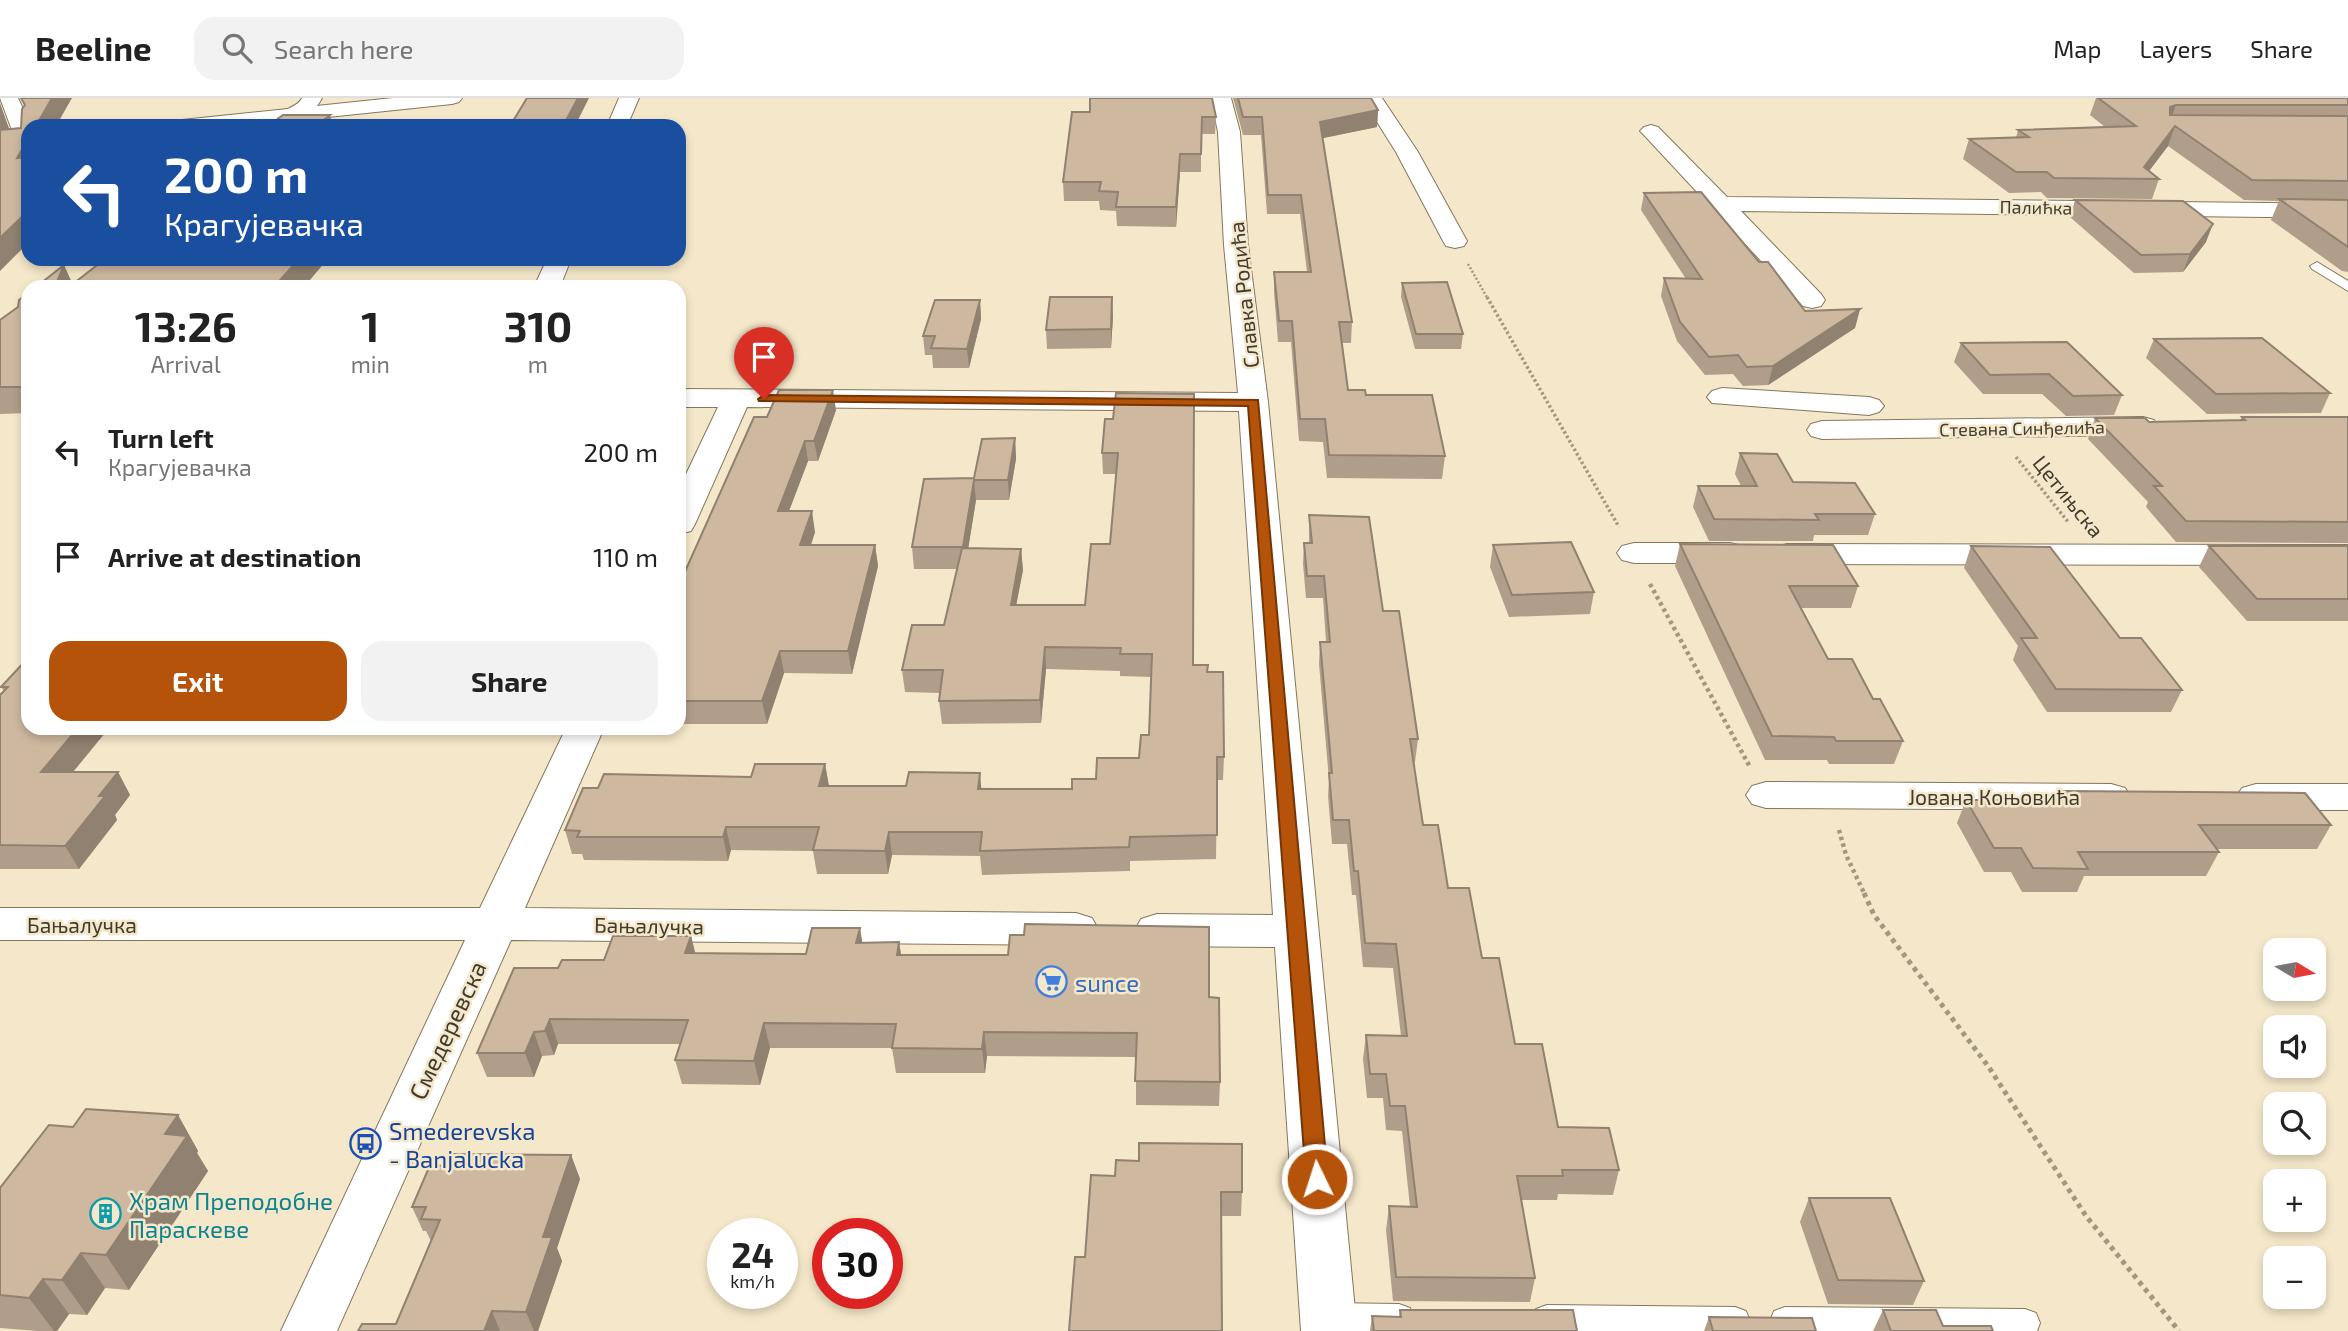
<!DOCTYPE html>
<meta charset="utf-8">
<style>
body{margin:0;font-family:"Exo 2",sans-serif;background:#f2f2f2;color:#222;height:100vh;display:flex;flex-direction:column;font-size:26px;white-space:nowrap}
*{box-sizing:border-box;margin:0}
p{font-size:23px;color:#767676}
.icon{flex:none;width:38px;height:38px;fill:none;stroke:currentColor;stroke-width:2;stroke-linecap:round;stroke-linejoin:round}
.map{position:relative;flex:1;overflow:hidden}
.panel{position:absolute;left:21px;top:182px;width:665px;height:455px;display:flex;flex-direction:column;background:#fff;border-radius:21px;box-shadow:0 4px 10px #0003}
.panel>*{flex:none}
.hud{position:absolute;left:21px;top:21px;width:665px;height:147px;border-radius:21px;box-shadow:0 4px 10px #0003;background:#1a4fa0;color:#fff;overflow:hidden}
.needle{width:46px;rotate:100deg}
.controls{position:absolute;left:2263px;top:840px;display:grid;gap:14px}
.controls a{display:grid;place-items:center;width:63px;height:63px;border-radius:14px;background:#fff;box-shadow:0 4px 10px #0003;font-size:35px}
.speed{position:absolute;left:707px;top:1120px;display:flex;gap:14px;font-size:35px;font-weight:700;text-align:center}
.speed>*{display:grid;place-content:center;width:91px;height:91px;border-radius:50%;background:#fff;box-shadow:0 4px 10px #0003;line-height:1}
.speed small{font-size:18px;font-weight:400}
.speed .limit{border:10px solid #d22;background:#fff;color:#111}
.pin{position:absolute;display:grid;place-items:center;width:60px;height:60px;color:#fff;margin:-72px -30px;border-radius:50% 50% 50% 0;rotate:-45deg;box-shadow:0 0 7px #0007}
.pin .icon{rotate:45deg}
.me{position:absolute;width:77px;margin:-38px;rotate:356deg;stroke-linejoin:round;filter:drop-shadow(0 0 5px #0008)}
.turn{display:flex;align-items:center;gap:24px;height:147px;padding:0 28px;font-size:32px}
.turn .icon{width:91px;height:91px;stroke-width:2.5}
.turn b{display:block;font-size:49px;line-height:60px}
.eta{display:flex;justify-content:space-evenly;align-items:center;height:119px;text-align:center}
.eta b{font-size:42px;font-weight:700;line-height:49px}
.cta{display:flex;gap:14px;margin-top:auto;padding:14px 28px}
.cta a{flex:1;height:80px;border-radius:21px;background:#b45309;color:#fff;font-size:28px;font-weight:700;line-height:80px;text-align:center}
.cta a+a{background:#f2f2f2;color:#222}
ul{padding:0;list-style:none}
li{display:flex;align-items:center;gap:21px;height:105px;padding:0 28px}
li div{flex:1}
li b{display:block;font-size:26px}
li em{font-style:normal}
header{display:flex;align-items:center;gap:42px;box-sizing:border-box;height:98px;padding:0 35px;background:#fff;border-bottom:2px solid #e0e0e0}
header strong{font-size:33px}
nav{display:flex;gap:38px;margin-inline-start:auto;font-size:24px}
.search{width:490px;height:63px;background:#f2f2f2;display:flex;align-items:center;gap:18px;box-sizing:border-box;padding:0 24px;border-radius:21px;color:#767676;font-size:26px}
.map>svg:first-child{display:block}
.lines{fill:none;stroke-linecap:round;stroke-linejoin:round}
.service-casing{stroke:#84775d;stroke-width:2}
.minor-casing{stroke:#84775d;stroke-width:2}
.tertiary-casing{stroke:#84775d;stroke-width:2}
.path-far3{stroke:#a19882;stroke-width:2.5;stroke-dasharray:2 2;stroke-linecap:butt}
.path-far2{stroke:#a19882;stroke-width:3.5;stroke-dasharray:2.5 2.5;stroke-linecap:butt}
.path-far1{stroke:#a19882;stroke-width:4.5;stroke-dasharray:3.5 3.5;stroke-linecap:butt}
.path{stroke:#a19882;stroke-width:5;stroke-dasharray:4.5 4.5;stroke-linecap:butt}
.service{fill:#fff;fill-rule:evenodd}
.minor{fill:#fff;fill-rule:evenodd}
.tertiary{fill:#fff;fill-rule:evenodd}
.wall{fill:#b19e8a}
.shaded-wall{fill:#908170}
.building{fill:#ceb8a0;stroke:#908170;stroke-width:2}
.route{fill:#b45309;stroke:#753606;stroke-width:2}
.labels{text-anchor:middle;dominant-baseline:central;stroke-width:5;stroke-linejoin:round;paint-order:stroke}
.far-street-label{font-size:18px;fill:#413c30;stroke:#f5e8ca}
.street-label{font-size:21px;fill:#413c30;stroke:#f5e8ca}
.near-shop-label{font-size:24px;fill:#366cbe;stroke:#f5e8ca;text-anchor:start}
.near-street-label{font-size:24px;fill:#413c30;stroke:#f5e8ca}
.near-transit-label{font-size:24px;fill:#164399;stroke:#f5e8ca;text-anchor:start}
.near-culture-label{font-size:24px;fill:#0d838f;stroke:#f5e8ca;text-anchor:start}
</style>
<header>
<strong>Beeline</strong>
<div class="search"><svg class="icon" aria-label="search" viewBox="0 0 24 24"><circle cx="10" cy="10" r="6"/><path d="M15 15l6 6"/></svg>Search here</div>
<nav><a>Map</a><a>Layers</a><a>Share</a></nav>
</header>
<div class="map">
<svg width="2348" height="1233" viewBox="0 0 2348 1233">
<rect width="100%" height="100%" fill="#f5e8ca"/>
<g class="lines">
<defs>
<path id="service" d="M2317 164 2348 183V193L2312 171 2310 168Z
M1328 1205 1399 1206 1410 1210 1414 1220 1410 1230 1401 1233H1328L1317 1229 1313 1219 1317 1209Z
M1547 1207 1735 1209 1746 1213 1750 1223 1746 1233H1542L1536 1231 1532 1221 1536 1211Z
M1785 1209 2025 1211 2036 1215 2040 1225 2037 1233H1774L1770 1223 1774 1213Z"/>
<path id="minor" d="M0 0H18L31 28H28V49L19 48 16 43Z
M302 0H322C315 14 300 25 284 21L281 17C286 9 298 9 302 0Z
M619 0H639L627 28H607Z
M1211 0H1231L1240 34 1248 147 1268 304 1357 1233H1301L1275 849 1157 848 1141 843 1135 832 1141 821 1157 816 1273 817 1239 313 747 309 695 426 691 433 679 436V391L718 309H679V291L1238 295 1224 147 1218 34Z
M1362 0H1382L1418 54 1467 143 1464 148 1455 150 1446 148 1443 143 1396 54Z
M1651 27 1658 29 1727 99 2348 106V120L1741 113 1821 196 1825 202 1821 208 1812 210 1803 208 1644 37 1640 33 1644 29Z
M547 161H571L560 189H534Z
M1722 290 1869 299 1879 302 1884 308 1879 314 1869 317 1712 305 1707 299 1712 293Z
M2143 319 2154 322 2158 328 2154 334 2143 337 1822 341 1811 338 1807 332 1811 326 1822 323Z
M1634 445H1730L1742 448 1747 455 1742 462 1730 465H1634L1622 462 1617 455 1622 448Z
M1787 446 2348 447V467L1787 466 1775 463 1770 456 1775 449Z
M566 630H604L525 810 1076 815 1092 820 1098 831 1092 842 1076 847 511 842 337 1233H281L465 842H0V810H480Z
M1766 684 2111 686 2125 690 2131 699 2125 708 2111 712 1766 710 1752 706 1746 697 1752 688Z
M2256 686H2348V712H2256L2242 708 2236 699 2242 690Z"/>
<path id="tertiary" d="M393 0H462L459 4 452 6 242 28H172L175 24 182 22Z"/>
</defs>
<!-- service casing -->
<use href="#service" class="service-casing"/>
<!-- minor casing -->
<use href="#minor" class="minor-casing"/>
<!-- tertiary casing -->
<use href="#tertiary" class="tertiary-casing"/>
<!-- path-far3 -->
<path class="path-far3" d="M1468 166 1488 201"/>
<!-- path-far2 -->
<path class="path-far2" d="M1487 199 1619 429
M2016 359 2069 425"/>
<!-- path-far1 -->
<path class="path-far1" d="M1650 486 1750 669
M1839 732 1846 757 1865 797"/>
<!-- path -->
<path class="path" d="M1864 795 1874 817 1988 968 2086 1118 2179 1233"/>
<!-- service -->
<use href="#service" class="service"/>
<!-- minor -->
<use href="#minor" class="minor"/>
<!-- tertiary -->
<use href="#tertiary" class="tertiary"/>
</g>
<!-- wall -->
<path class="wall" d="M1233 0H1371L1378 12 1377 29 1322 40 1352 224 1351 245H1342L1348 292 1366 297 1445 358 1442 381 1327 380 1323 344 1299 343 1291 244H1278L1274 194V174H1307L1300 116H1267L1261 37H1243Z
M2096 0H2348V174L2342 173 2271 122 2279 103 2244 102 2168 48 2149 73 2159 81 2152 101 2047 100 2041 94 2009 95 1963 61 1969 41 2016 40 2018 32 2105 29 2090 17Z
M1090 14 1216 19 1215 36H1201V74H1180L1176 129 1117 128 1116 113 1100 112 1099 103H1064L1063 84Z
M1644 95 1759 164 1805 213 1860 211 1855 230 1768 287 1743 288 1733 276 1705 277 1677 243 1661 198 1664 180 1686 181 1641 112Z
M2075 102 2206 144 2183 174 2134 175 2070 119Z
M1402 185 1463 236 1461 251H1415L1401 199Z
M28 195V315L0 316V222L18 209Z
M980 202 981 221 969 270H933L932 257H925L923 238Z
M1113 218 1111 250 1047 251 1046 232Z
M2154 241 2330 295 2321 315 2207 316 2146 260Z
M1961 245 2122 297 2114 317 2066 318 2042 296H1983L1954 264Z
M836 312 818 363H808L789 413 815 434 811 447H875L878 468 852 576 784 575 767 626H679V487L767 319Z
M2242 319H2348V445L2176 444 2146 409 2148 404 2088 341 2095 320 2149 324 2240 322Z
M1105 321 1193 567 1208 574 1224 659 1223 682H1217L1216 761 1130 763V773L982 777 980 758 892 757 888 776H817L813 753 731 752 728 763 584 762 582 756H572L565 732 598 690 751 679 825 666 829 688 1072 691 1096 681 1139 660 1149 637 1151 579 1120 578V573L1046 571 1041 625 942 626 939 603 940 595 905 594 902 572 944 527 957 471H914L912 449 974 380 1015 340 1016 361 1009 402H976L968 450 1021 451 1023 472 1016 507H1085L1110 446 1116 376H1103L1102 355Z
M1740 355 1793 384 1875 416 1868 437H1814L1813 443H1709L1693 409 1698 388H1741L1735 376Z
M1309 417 1383 513 1418 641 1415 664H1414L1423 727 1448 790 1482 860 1515 946 1558 1029 1619 1072 1613 1097 1558 1096 1557 1102H1521L1535 1180 1530 1204 1393 1203 1386 1132 1389 1108 1410 1109 1402 1033 1386 1032 1383 1000H1367L1363 961 1366 937 1401 938 1393 870 1363 869 1356 797H1352L1347 746H1332L1328 698 1329 682 1319 566 1320 544H1326L1323 500H1306L1303 466 1304 445H1309Z
M1680 446 1858 488 1851 510H1800L1828 561 1873 601 1903 643 1894 666H1829L1827 662H1765L1675 468Z
M1493 447 1594 494 1590 516 1509 519 1490 469Z
M1971 448 2120 540 2182 592 2171 614H2047L2013 562 2018 548 1964 470Z
M2209 448H2348V523H2247L2199 469Z
M28 560 109 630 73 674H118L130 697 115 717 117 722 79 771H0V597L4 593 1 589Z
M2062 693 2331 727 2317 751H2216L2219 754 2206 778H2084L2077 794H2022L2011 774H1984L1957 725 1966 702H2058Z
M691 838 695 855 806 856 862 845 899 844 901 857 1209 899 1220 984 1219 1008 1136 1007V959L987 958 985 975H896L892 950H770L760 987 682 986 675 962 680 946H558L554 957 542 958 534 979H487L477 955 558 870 604 862Z
M178 1017 198 1053 197 1055 208 1073 129 1192 105 1190 87 1217 69 1216 57 1233H37L0 1230V1090L73 1029Z
M571 1057 580 1081 557 1150 562 1163 538 1233H358L396 1226 431 1143 426 1133H423L412 1109 444 1068Z
M1091 1077 1242 1094 1241 1118H1221Z
M1809 1100 1924 1183 1913 1207 1828 1206 1800 1124Z
M1400 1212 1577 1233H1370L1372 1218 1399 1219Z
M1883 1212 1943 1228 1993 1233H1873Z
M1709 1219 1816 1233H1704Z"/>
<!-- shaded-wall -->
<path class="shaded-wall" d="M52 0H72L56 28H36Z
M578 0H589L575 28H563Z
M0 5 11 36 0 38Z
M2176 7 2169 26 2170 9Z
M1378 12 1377 29 1319 41 1320 24Z
M330 17 333 28H316Z
M2175 28 2168 48 2143 81 2144 69Z
M28 42V78L17 60Z
M1180 56V74L1176 129V109Z
M28 113V145L0 173V140Z
M2213 126 2206 144 2183 174 2190 156Z
M298 161H326V163L304 189H274Z
M64 167 74 189H55Z
M1112 199 1113 218 1111 250V231Z
M980 202 981 221 969 270 967 251Z
M1860 211 1855 230 1768 287 1773 268Z
M833 292 836 312 818 363 814 343Z
M1015 340 1016 361 1009 402 1008 382Z
M805 343 808 363 781 434 778 413Z
M974 382 976 402 965 471 963 449Z
M812 413 815 434 804 468 800 447Z
M875 447 878 468 852 576 848 553Z
M1021 451 1023 472 1012 529 1011 507Z
M1045 549 1046 571 1041 625 1040 602Z
M780 553 784 575 767 626 762 603Z
M78 630H109L54 697 41 674Z
M825 666 829 689 819 688Z
M118 674 130 697 115 717 117 722 79 771 65 748 99 698Z
M980 675 982 698 978 691Z
M726 729 731 752 728 763 723 739Z
M889 734 892 757 888 776 885 753Z
M860 830 864 854 856 845Z
M691 838 697 862 685 855Z
M899 844 903 869 897 857Z
M550 921 558 946 554 957 545 933Z
M764 925 770 950 760 987 754 963Z
M534 934 542 958 534 979 525 955Z
M984 934 987 958 985 975 982 951Z
M178 1017 198 1053 197 1055 208 1073 129 1192 106 1157 165 1036Z
M571 1057 580 1081 557 1150 562 1163 538 1233H534L526 1214 543 1139Z
M81 1155 105 1190 87 1217 62 1182Z
M43 1181 69 1216 57 1233H54L29 1200Z
M492 1213 500 1233H484Z"/>
<!-- building -->
<path class="building" d="M21 0H52L36 28H28V42L17 60 28 59V113L0 140V32L21 30 22 11 25 7Z
M527 0H578L563 28H510Z
M1090 0H1212L1216 19H1202L1201 56H1180L1176 109H1116L1118 94 1099 93 1101 84H1063L1072 14H1090Z
M1238 0H1371L1378 12 1320 24 1352 224H1339L1348 292H1365L1366 297H1432L1445 358 1329 357 1325 321H1300L1292 223H1279L1274 174H1311L1301 97H1268L1262 19H1243Z
M2098 0H2348V7H2176L2170 9V17L2348 18V83L2252 82 2175 28 2144 69 2159 81 2054 80 2047 74H2016L1969 41 2029 39 2018 32 2136 28Z
M283 17H330L316 28H268Z
M1701 94 1759 164H1768L1805 213 1860 211 1773 268 1747 269 1738 257 1709 259 1680 224 1664 180 1702 181 1644 95Z
M2279 101 2348 102V149Z
M2075 102 2183 103 2213 126 2190 156 2141 157Z
M105 161H299L274 189H69Z
M64 167 55 189H36Z
M1447 184 1463 236H1416L1402 185Z
M28 195V289H0V222L18 209 19 202Z
M1050 199H1112L1111 231 1046 232Z
M935 202H980L967 251 931 250 935 238H923Z
M2262 240 2330 295 2216 296 2154 241Z
M2067 244 2122 297 2073 298 2049 276 1990 277 1961 245Z
M779 292H833L814 343H805L778 413H812L800 447H875L848 553H780L762 603H679V487L754 319H767Z
M1116 295 1194 296 1193 567H1208L1207 574H1223L1224 659H1217V737L1130 739 1129 749 980 753 982 734H889L885 753 813 752 819 729H726L723 739H577L580 733 565 732 583 690H598L604 676 751 679 755 666H825L819 688H906L909 674 980 675 978 691H1072V681H1096L1097 660H1139L1141 637H1149L1152 556H1120L1121 550 1045 549 1040 602 939 603 943 572H902L912 527H944L962 450 1021 451 1011 507H1085L1091 446H1110L1118 355H1102L1105 321H1113Z
M2242 319H2348V424L2186 423 2154 388H2162L2095 320H2145L2149 324 2245 322Z
M1015 340 1008 382H974L963 449H912L924 381 974 380 982 341Z
M1740 355 1777 356 1793 384 1855 385 1875 416H1815L1819 422 1714 421 1698 388H1757Z
M1309 417 1369 419 1383 513H1399L1418 641H1410L1423 727H1438L1448 790H1469L1482 860H1499L1515 946H1542L1558 1029 1609 1030 1619 1072H1562L1563 1078H1517L1535 1180 1396 1179 1389 1108 1417 1109 1405 1008H1390L1386 976H1370L1366 937 1407 938 1396 846 1365 845 1358 773H1354L1349 722H1333L1329 675H1332L1320 544H1330L1324 478H1307L1304 445H1312Z
M1571 444 1594 494 1512 497 1493 447Z
M1680 446 1833 447 1858 488H1789L1828 561H1852L1873 601H1880L1903 643H1836L1834 639 1772 638Z
M1971 448 2050 449 2120 540H2141L2182 592 2056 591 2021 540H2037Z
M2209 448H2348V501H2257Z
M28 560V630H78L41 674H118L99 698H105L65 748 0 747V597L8 589H1Z
M2062 693 2305 695 2331 727H2199L2219 754H2078L2088 771 2033 770 2021 750H1994L1966 702H2068Z
M1025 826 1209 829V899L1219 900 1220 984 1135 983 1137 935 984 934 982 951 892 950 896 926 764 925 754 963 675 962 688 922 550 921 545 933 534 934 525 955H477L514 870H558L562 862H604L613 838H691L685 855 806 856 812 830H860L856 845 899 844 897 857H1008L1010 837H1024Z
M86 1011 178 1017 165 1036 187 1038 106 1157 81 1155 62 1182 43 1181 29 1200 0 1197V1090L49 1027 73 1029Z
M1139 1045 1242 1046V1094H1221L1222 1233H1069L1075 1159H1085L1091 1077 1115 1078 1116 1062 1139 1063Z
M449 1056 571 1057 543 1139H552L526 1214 492 1213 484 1233H358L362 1226H396L440 1122 421 1121 426 1109H412L430 1067 444 1068Z
M1809 1100H1890L1924 1183 1838 1182Z
M1400 1212H1573L1577 1233H1374L1372 1218 1401 1219Z
M1883 1212H1936L1943 1228H1991L1993 1233H1891Z
M1709 1219 1812 1220 1816 1233H1713Z"/>
<!-- route -->
<path class="route" d="M764 297 1258 302 1328 1081 1325 1088 1317 1090 1309 1088 1306 1081 1248 308 759 303 758 301Z"/>
<!-- icons -->
<defs>
<symbol id="supermarket-ring" viewBox="-11 -11 22 22"><circle r="9.5" fill="#f5e8ca" stroke="#3f7fe0" stroke-width="1.5"/><path d="M-6-5.5h2.5l.6 2H6L4.5 2H-2.5L-4.4-4H-6ZM-1.5 3.2a1.3 1.3 0 1 0 .1 0ZM3 3.2a1.3 1.3 0 1 0 .1 0Z" fill="#3f7fe0"/></symbol>
<symbol id="bus-ring" viewBox="-11 -11 22 22"><circle r="9.5" fill="#f5e8ca" stroke="#1a4fb4" stroke-width="1.5"/><path d="M-5-6H5V4H4V6H2V4H-2V6H-4V4H-5ZM-3.5-4V0h7V-4ZM-3.5 1.2v1.5H-2V1.2ZM2 1.2v1.5H3.5V1.2Z" fill="#1a4fb4"/></symbol>
<symbol id="building-ring" viewBox="-11 -11 22 22"><circle r="9.5" fill="#f5e8ca" stroke="#0f9aa8" stroke-width="1.5"/><path d="M-4-6H4V6H1V3H-1V6H-4ZM-2.5-4.3h1.7v1.8h-1.7ZM.8-4.3h1.7v1.8H.8ZM-2.5-1h1.7V.8h-1.7ZM.8-1h1.7V.8H.8Z" fill="#0f9aa8"/></symbol>
</defs>
<g fill-rule="evenodd">
<use href="#supermarket-ring" x="1034" y="866" width="35" height="35"/>
<use href="#bus-ring" x="348" y="1028" width="35" height="35"/>
<use href="#building-ring" x="88" y="1098" width="35" height="35"/>
</g>
<g class="labels">
<!-- far-street labels -->
<g class="far-street-label">
<text transform="translate(2036 109) rotate(1)">Палићка</text>
<text transform="translate(2022 330) rotate(-1)">Стевана Синђелића</text>
</g>
<!-- street labels -->
<g class="street-label">
<text transform="translate(1243 197) rotate(-96)">Славка Родића</text>
<text transform="translate(2069 398) rotate(51)">Цетињска</text>
<text x="1994" y="698">Јована Коњовића</text>
<text x="82" y="826">Бањалучка</text>
<text transform="translate(649 827) rotate(1)">Бањалучка</text>
</g>
<!-- near-shop labels -->
<g class="near-shop-label">
<text x="1075" y="884">sunce</text>
</g>
<!-- near-street labels -->
<g class="near-street-label">
<text transform="translate(447 932) rotate(-65)">Смедеревска</text>
</g>
<!-- near-transit labels -->
<g class="near-transit-label">
<text x="389" y="1032">Smederevska<tspan x="389" dy="28">- Banjalucka</tspan></text>
</g>
<!-- near-culture labels -->
<g class="near-culture-label">
<text x="129" y="1102">Храм Преподобне<tspan x="129" dy="28">Параскеве</tspan></text>
</g>
</g>
</svg>
<div class="controls">
<a><svg class="needle" viewBox="-14 -14 28 28"><path d="M0-13l5 13h-10z" fill="#e53935"/><path d="M0 13l5-13h-10z" fill="#767676"/></svg></a>
<a><svg class="icon" aria-label="sound" viewBox="0 0 24 24"><path d="M4 9h4l5-4v14l-5-4H4zM17 9q2 3 0 6"/></svg></a>
<a><svg class="icon" aria-label="search" viewBox="0 0 24 24"><circle cx="10" cy="10" r="6"/><path d="M15 15l6 6"/></svg></a>
<a>+</a>
<a>−</a>
</div>
<div class="speed"><div>24<small>km/h</small></div><div class="limit">30</div></div>
<div class="pin" style="left:764px;top:301px;background:#d93025"><svg class="icon" aria-label="arrive" viewBox="0 0 24 24"><path d="M6 21V4h12l-3 4 3 4H6"/></svg></div>
<svg class="me" style="left:1317px;top:1081px" viewBox="-20 -20 40 40"><circle r="17" fill="#b45309" stroke="#fff" stroke-width="3"/><path d="M0-11L8 9 0 5-8 9z" fill="#fff"/></svg>
<div class="hud">
<div class="turn"><svg class="icon" aria-label="left" viewBox="0 0 24 24"><path d="M17 20v-9H6M10 6l-5 5 5 5"/></svg><div><b>200 m</b>Крагујевачка</div></div>
</div>
<section class="panel">
<div class="eta">
<div><b>13:26</b><p>Arrival</p></div>
<div><b>1</b><p>min</p></div>
<div><b>310</b><p>m</p></div>
</div>
<ul>
<li><svg class="icon" aria-label="left" viewBox="0 0 24 24"><path d="M17 20v-9H6M10 6l-5 5 5 5"/></svg><div><b>Turn left</b><p>Крагујевачка</p></div><em>200 m</em></li>
<li><svg class="icon" aria-label="arrive" viewBox="0 0 24 24"><path d="M6 21V4h12l-3 4 3 4H6"/></svg><div><b>Arrive at destination</b></div><em>110 m</em></li>
</ul>
<div class="cta"><a>Exit</a><a>Share</a></div>
</section>
</div>
